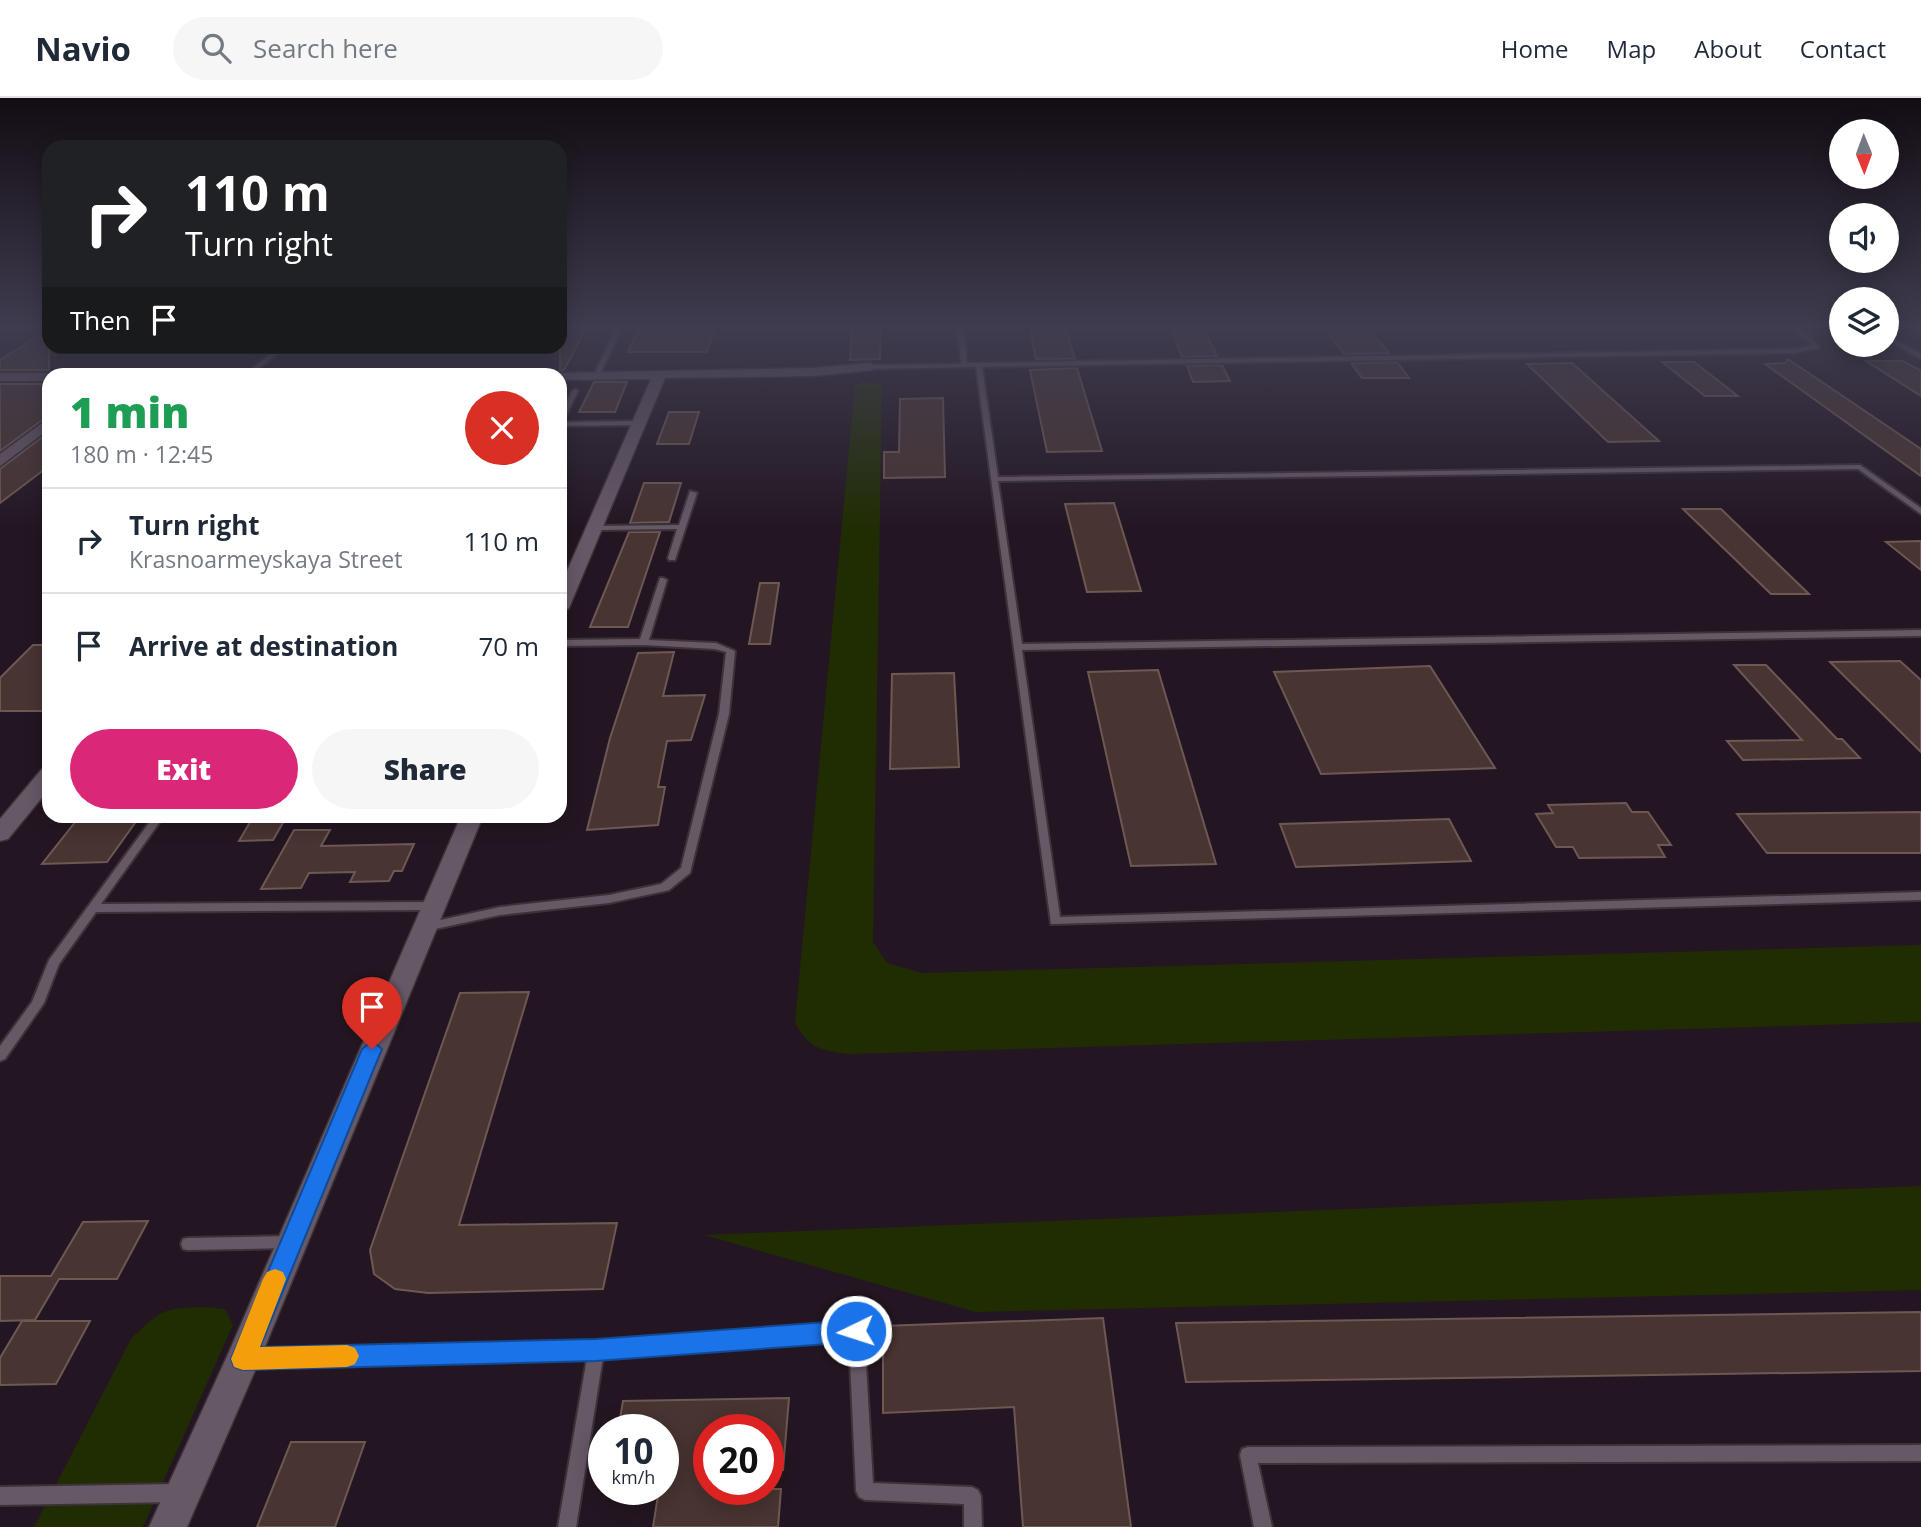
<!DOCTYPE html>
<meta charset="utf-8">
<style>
body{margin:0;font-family:"Open Sans",sans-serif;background:#f6f6f7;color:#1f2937;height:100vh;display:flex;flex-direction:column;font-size:26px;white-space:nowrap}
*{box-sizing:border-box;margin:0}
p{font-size:23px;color:#747a83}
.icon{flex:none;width:38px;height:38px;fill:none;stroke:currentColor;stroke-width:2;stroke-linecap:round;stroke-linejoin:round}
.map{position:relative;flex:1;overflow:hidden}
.drawer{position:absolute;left:42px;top:270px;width:525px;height:455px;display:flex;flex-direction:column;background:#fff;border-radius:21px;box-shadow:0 4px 18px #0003}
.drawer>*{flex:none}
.guide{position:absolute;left:42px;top:42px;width:525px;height:214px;border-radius:21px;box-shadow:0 4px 18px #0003;background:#202124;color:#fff;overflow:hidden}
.needle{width:46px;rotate:179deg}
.tools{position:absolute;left:1829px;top:21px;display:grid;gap:14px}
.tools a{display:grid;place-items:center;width:70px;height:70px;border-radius:50%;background:#fff;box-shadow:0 4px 18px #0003;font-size:35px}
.speed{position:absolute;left:588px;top:1316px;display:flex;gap:14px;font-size:35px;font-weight:700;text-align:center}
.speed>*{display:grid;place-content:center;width:91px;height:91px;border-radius:50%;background:#fff;box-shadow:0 4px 18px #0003;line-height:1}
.speed small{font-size:18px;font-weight:400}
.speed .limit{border:10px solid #d22;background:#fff;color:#111}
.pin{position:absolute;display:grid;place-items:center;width:60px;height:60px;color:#fff;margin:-72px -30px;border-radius:50% 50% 50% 0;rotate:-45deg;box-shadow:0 0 7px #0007}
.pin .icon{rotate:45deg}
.me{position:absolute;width:77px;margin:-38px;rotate:266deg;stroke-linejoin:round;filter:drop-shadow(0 0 5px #0008)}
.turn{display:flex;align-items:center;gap:24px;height:147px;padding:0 28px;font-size:32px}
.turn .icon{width:91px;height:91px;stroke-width:2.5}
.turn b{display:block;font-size:49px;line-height:60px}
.then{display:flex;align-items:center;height:66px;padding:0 28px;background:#0003;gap:14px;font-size:26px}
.round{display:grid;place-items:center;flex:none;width:74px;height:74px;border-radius:37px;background:#f6f6f7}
.head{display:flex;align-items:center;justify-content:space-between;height:119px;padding:0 28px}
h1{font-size:42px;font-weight:800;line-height:52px;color:#1e9e55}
.primary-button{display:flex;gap:14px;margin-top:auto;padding:14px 28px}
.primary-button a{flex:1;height:80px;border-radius:42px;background:#db2777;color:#fff;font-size:28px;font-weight:800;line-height:80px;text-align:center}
.primary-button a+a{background:#f6f6f7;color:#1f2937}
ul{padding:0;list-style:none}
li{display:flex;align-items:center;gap:21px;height:105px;padding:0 28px;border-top:2px solid #e0e1e3}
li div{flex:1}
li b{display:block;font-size:26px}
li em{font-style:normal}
header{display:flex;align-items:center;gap:42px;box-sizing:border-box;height:98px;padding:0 35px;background:#fff;border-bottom:2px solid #e0e1e3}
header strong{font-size:33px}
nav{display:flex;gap:38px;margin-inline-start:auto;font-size:24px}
.search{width:490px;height:63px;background:#f6f6f7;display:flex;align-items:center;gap:18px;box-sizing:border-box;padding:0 24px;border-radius:38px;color:#747a83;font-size:26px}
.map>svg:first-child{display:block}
.green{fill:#202d03}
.building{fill:#483431;stroke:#6d5854;stroke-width:2}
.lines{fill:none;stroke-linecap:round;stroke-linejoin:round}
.service-casing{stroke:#3b323a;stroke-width:4}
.minor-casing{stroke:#3b323a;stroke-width:3}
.service{fill:#675866;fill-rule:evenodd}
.minor{fill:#675866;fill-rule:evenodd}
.route{fill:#1a73e8;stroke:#114b97;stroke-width:2}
.slow{fill:#f59e0b}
</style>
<header>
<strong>Navio</strong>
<div class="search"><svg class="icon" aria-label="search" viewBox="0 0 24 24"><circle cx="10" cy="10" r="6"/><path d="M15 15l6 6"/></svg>Search here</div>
<nav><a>Home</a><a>Map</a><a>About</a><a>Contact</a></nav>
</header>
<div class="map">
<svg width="1921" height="1429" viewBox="0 0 1921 1429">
<rect width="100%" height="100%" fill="#231622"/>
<!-- green -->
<path class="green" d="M862 283 882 287 873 844 887 865 922 875 1921 847V924L849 956C820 952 809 951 795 924L855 287Z
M1921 1088V1192L976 1214 704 1137Z
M206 1209 225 1211 233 1227 143 1429H34L131 1241C161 1211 164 1210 206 1209Z"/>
<!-- building -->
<path class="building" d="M49 231V272H0V262Z
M560 231H586L564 272H560Z
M643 231H699L714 233 707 254H628L637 234Z
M852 231H881L880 261 850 262Z
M1030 231H1066L1075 261H1036Z
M1171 231H1204L1217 258 1182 259Z
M1370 232 1389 255 1344 256 1326 233Z
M1788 261 1921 351V378L1765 266 1785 265Z
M1866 263H1903L1921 273V298Z
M1397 264 1409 280H1362L1351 265Z
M1662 264H1694L1738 298H1705Z
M1572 265 1659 343 1608 344 1527 266Z
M1222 267 1230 283 1193 284 1187 268Z
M1077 270 1102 353 1047 354 1030 272Z
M594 284H627L615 314H579Z
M0 286H49V317L0 353Z
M943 300 945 379 884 380V354H899L900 301Z
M669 314H699L689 346H657Z
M49 334V368L0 405V371Z
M644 385H681L669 424 630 425Z
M1114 405 1141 493 1087 494 1065 406Z
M1683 411H1721L1809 496H1771Z
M629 434H660L628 529H590Z
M1921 443V472L1886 444Z
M760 485H779L770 546H749Z
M33 547H49V613H0V580Z
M674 554 663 598 705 597 691 642 667 643 658 689H665L658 727 587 732 610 640 638 555Z
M1900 563 1921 582V654L1830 564Z
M1734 567H1766L1837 641H1842L1860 660 1743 662 1727 643 1802 642Z
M1430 568 1495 670 1321 676 1274 574Z
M1158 572 1216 766 1131 768 1088 574Z
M954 575 959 669 890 671 892 576Z
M1626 705 1632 714H1648L1671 747H1658L1665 759 1579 760 1573 749H1556L1536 716 1553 715 1548 707Z
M1921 714V755H1767L1737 716Z
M80 718H140L107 764 42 766Z
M287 718 273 742 239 743 253 719Z
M1449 721 1471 763 1296 769 1280 726Z
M294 732H330L321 748 414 746 402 773H394L389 783 350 784 355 774 309 775 301 790 261 791Z
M529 894 459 1127 617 1125 603 1191 428 1195 395 1191 374 1176 370 1152 460 895Z
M148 1123 117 1181H59L35 1222 0 1223V1178H51L83 1124Z
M1921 1214V1273L1186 1284 1176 1225Z
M1103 1220 1131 1429H1023L1014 1309 883 1315V1228Z
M22 1223H90L56 1286 0 1287V1260Z
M789 1300 783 1372 768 1371V1332H709V1391H781L778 1429H653L659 1391H663V1332H618L623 1303Z
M291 1344H365L335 1429H257Z"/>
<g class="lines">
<defs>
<path id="service" d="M615 231H621L600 277 595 278 594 277Z
M958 231H964L967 265 1795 251 1812 248 1793 231H1800L1819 248V250L1795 255 982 269 998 379 1860 367 1921 410V416L1858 371 998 383 1022 546 1921 532V538L1022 552 1060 819 1921 794V802L1051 826 976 269 868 271 865 269 868 267 961 266Z
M1886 236 1921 256V261L1886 241Z
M149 248H170L128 255 125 253Z
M280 248H287L252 276H246Z
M575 291 578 293 563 324 639 323 642 325 639 327 560 328V317L572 293Z
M690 393 697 395 675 462H669L668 460 677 431 594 432 590 430 594 428 679 427Z
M660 480H663L667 482 649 542 716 545 735 553 729 616 690 775 669 792 665 793 609 805 500 817 426 833 422 832 420 829 422 826 500 809 609 797 661 786 681 770 719 616 726 554 715 551 644 547 560 548V542L640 541Z
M154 718H164L101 806 433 804 437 805 439 808 437 811 433 812 96 814 59 866 44 905 5 961 0 963V948L32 904 49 862Z
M289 1138 294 1139 296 1144 294 1149 289 1150 188 1152 183 1151 181 1146 183 1141 188 1140Z
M856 1226 862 1228 864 1233 873 1385 972 1389 978 1392 981 1398 982 1429H964V1406L865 1402 859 1399 856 1393 849 1241 603 1259 576 1429H558L587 1260 246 1268 240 1266 238 1261 240 1256 246 1254 596 1245Z
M1921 1347V1363L1258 1365 1272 1429H1254L1240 1357 1242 1351 1248 1349Z
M176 1386 182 1389 185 1395 182 1401 176 1404 0 1407V1389Z"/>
<path id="minor" d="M868 265 873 266V272L814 278 665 280 569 510 560 516V489L651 281 560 282V276L555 275 814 270Z
M0 275H49L54 276H49V283H0Z
M49 320V331L0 368V356Z
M49 670V691L8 741 0 743V721L41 672Z
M461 718H483L260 1261 187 1429H149L229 1254Z"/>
</defs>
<!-- service casing -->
<use href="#service" class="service-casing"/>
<!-- minor casing -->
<use href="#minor" class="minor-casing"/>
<!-- service -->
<use href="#service" class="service"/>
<!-- minor -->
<use href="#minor" class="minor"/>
</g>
<!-- sky -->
<linearGradient id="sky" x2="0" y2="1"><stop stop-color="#130c13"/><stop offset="0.53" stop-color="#3f3c4f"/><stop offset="1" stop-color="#3f3c4f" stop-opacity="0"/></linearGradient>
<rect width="1921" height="432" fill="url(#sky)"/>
<!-- route -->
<path class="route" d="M372 943 382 951 260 1249 596 1241 856 1222 864 1225 868 1233 864 1241 856 1244 596 1263 243 1272 234 1269 231 1261 362 951Z"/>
<!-- slow -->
<path class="slow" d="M275 1171 283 1174 286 1181 260 1249 347 1247 355 1250 359 1258 355 1266 347 1269 243 1272 234 1269 231 1261 263 1181 267 1174Z"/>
</svg>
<div class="tools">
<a><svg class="needle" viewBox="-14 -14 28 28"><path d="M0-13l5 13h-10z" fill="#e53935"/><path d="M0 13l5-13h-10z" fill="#747a83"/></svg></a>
<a><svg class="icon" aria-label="sound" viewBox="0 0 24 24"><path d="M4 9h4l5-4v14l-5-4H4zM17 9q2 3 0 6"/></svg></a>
<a><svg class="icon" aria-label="layers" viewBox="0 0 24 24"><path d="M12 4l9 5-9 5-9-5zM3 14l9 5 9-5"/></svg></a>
</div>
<div class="speed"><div>10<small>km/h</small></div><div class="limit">20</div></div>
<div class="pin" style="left:372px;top:951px;background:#d93025"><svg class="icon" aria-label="arrive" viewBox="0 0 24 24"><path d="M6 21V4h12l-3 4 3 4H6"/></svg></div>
<svg class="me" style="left:856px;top:1233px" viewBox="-20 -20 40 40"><circle r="17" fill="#1a73e8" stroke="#fff" stroke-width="3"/><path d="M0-11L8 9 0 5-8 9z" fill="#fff"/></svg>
<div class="guide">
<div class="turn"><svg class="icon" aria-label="right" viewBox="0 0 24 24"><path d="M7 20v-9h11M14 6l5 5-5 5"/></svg><div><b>110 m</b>Turn right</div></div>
<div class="then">Then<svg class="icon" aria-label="arrive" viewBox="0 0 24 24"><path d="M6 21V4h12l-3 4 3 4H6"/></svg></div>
</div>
<section class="drawer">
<div class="head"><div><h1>1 min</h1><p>180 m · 12:45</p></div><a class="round" style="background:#d93025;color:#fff"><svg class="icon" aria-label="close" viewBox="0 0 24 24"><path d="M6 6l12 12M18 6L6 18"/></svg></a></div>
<ul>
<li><svg class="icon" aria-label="right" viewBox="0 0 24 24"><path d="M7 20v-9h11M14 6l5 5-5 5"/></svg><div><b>Turn right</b><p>Krasnoarmeyskaya Street</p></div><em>110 m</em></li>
<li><svg class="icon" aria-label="arrive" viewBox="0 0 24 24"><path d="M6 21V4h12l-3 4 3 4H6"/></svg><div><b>Arrive at destination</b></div><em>70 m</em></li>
</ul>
<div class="primary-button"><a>Exit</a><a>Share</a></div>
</section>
</div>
